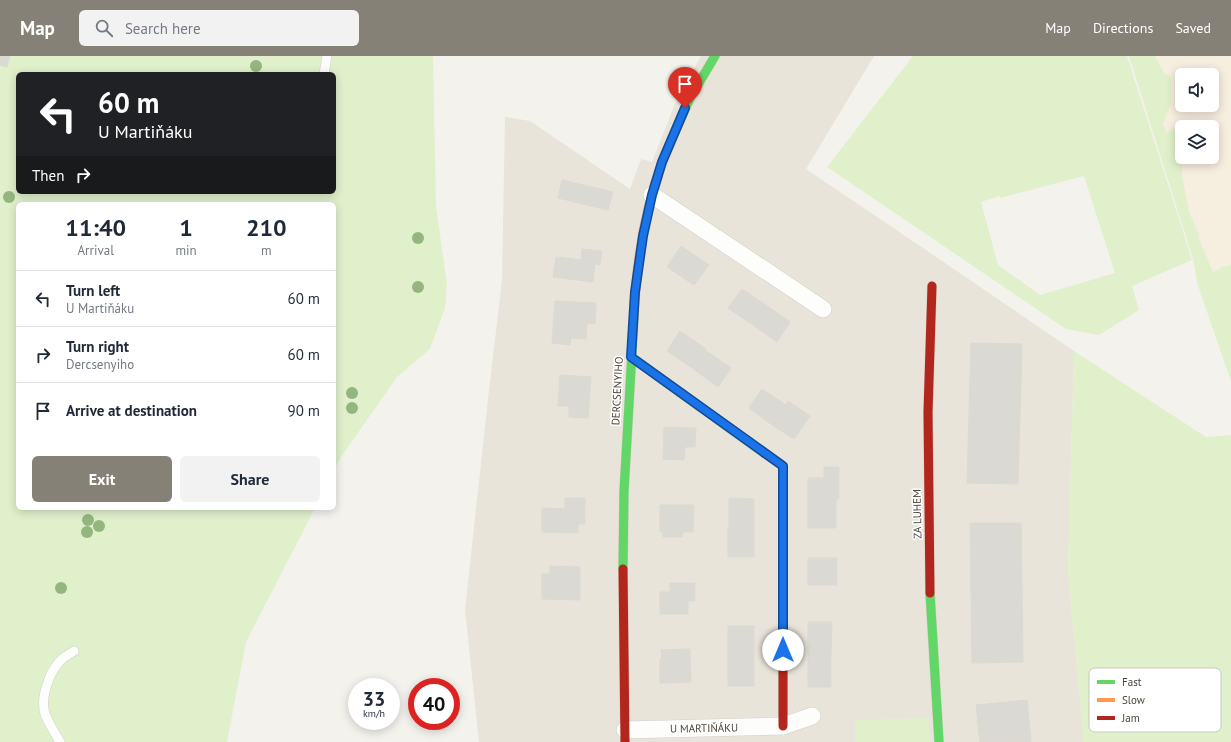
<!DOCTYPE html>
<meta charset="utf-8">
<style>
body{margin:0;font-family:"PT Sans",sans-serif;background:#f2f2f3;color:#1f2937;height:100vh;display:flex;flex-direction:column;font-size:15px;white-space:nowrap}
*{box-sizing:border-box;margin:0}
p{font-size:13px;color:#747a83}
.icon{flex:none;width:22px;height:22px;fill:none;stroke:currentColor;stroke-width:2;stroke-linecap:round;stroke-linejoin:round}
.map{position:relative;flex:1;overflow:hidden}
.panel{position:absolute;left:16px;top:146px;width:320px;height:308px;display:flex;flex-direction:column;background:#fff;border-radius:6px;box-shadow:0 2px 10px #0003}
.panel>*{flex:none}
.banner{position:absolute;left:16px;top:16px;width:320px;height:122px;border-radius:6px;box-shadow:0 2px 10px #0003;background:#202124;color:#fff;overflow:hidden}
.controls{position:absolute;left:1175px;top:12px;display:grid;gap:8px}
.controls a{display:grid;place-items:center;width:44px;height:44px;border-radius:6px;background:#fff;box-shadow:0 2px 10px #0003;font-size:20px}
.speed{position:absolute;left:348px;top:622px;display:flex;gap:8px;font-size:20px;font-weight:700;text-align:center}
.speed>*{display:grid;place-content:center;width:52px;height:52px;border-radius:50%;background:#fff;box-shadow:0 2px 10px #0003;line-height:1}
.speed small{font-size:10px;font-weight:400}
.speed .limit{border:6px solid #d22;background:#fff;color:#111}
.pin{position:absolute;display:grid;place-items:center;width:34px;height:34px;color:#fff;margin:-41px -17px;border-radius:50% 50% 50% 0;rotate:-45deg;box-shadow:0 0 4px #0007}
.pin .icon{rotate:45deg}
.me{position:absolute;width:44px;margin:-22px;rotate:0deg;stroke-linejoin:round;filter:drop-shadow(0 0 3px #0008)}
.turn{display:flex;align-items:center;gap:14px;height:84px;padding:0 16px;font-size:18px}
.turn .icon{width:52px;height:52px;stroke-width:2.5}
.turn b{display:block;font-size:28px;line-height:34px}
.then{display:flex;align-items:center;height:38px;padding:0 16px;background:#0003;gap:8px;font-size:15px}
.eta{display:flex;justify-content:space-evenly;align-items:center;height:68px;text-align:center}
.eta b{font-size:24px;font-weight:600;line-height:28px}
.button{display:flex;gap:8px;margin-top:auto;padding:8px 16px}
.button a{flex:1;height:46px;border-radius:6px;background:#868177;color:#fff;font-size:16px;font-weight:600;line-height:46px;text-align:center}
.button a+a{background:#f2f2f3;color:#1f2937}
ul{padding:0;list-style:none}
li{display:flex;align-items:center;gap:12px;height:56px;padding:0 16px;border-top:1px solid #e0e1e3}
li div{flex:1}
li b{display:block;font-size:15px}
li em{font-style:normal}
header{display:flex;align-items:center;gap:24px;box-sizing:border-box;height:56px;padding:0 20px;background:#868177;color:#fff}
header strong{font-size:19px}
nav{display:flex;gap:22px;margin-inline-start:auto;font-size:14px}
.search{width:280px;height:36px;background:#f2f2f3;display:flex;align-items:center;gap:10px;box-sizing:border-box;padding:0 14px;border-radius:6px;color:#747a83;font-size:15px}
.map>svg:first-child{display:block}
.residential{fill:#e8e4da}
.commercial{fill:#f6eedf;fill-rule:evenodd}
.green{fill:#e0f0cb;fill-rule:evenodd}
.building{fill:#dbd9d3;stroke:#dcd9d2}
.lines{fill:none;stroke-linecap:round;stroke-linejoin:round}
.lane-casing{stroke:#d1cfca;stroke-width:10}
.street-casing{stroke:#d1cfca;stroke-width:18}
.fast-casing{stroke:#d4cfc3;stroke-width:10}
.slow-casing{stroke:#d4cfc3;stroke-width:10}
.jam-casing{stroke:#d4cfc3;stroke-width:10}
.lane{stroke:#fdfdfc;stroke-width:9}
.street{stroke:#fdfdfc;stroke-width:17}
.fast{stroke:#63d668;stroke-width:9}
.slow{stroke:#ff974d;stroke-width:9}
.jam{stroke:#b3261e;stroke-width:9}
.tree{fill:#94b67e}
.route-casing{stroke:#114b97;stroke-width:10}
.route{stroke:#1a73e8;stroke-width:7}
.labels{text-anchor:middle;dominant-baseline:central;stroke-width:3;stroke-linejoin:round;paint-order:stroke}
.street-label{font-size:11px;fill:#4c4437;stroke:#fff}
.key{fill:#fff;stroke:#c9c7c3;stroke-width:1}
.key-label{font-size:11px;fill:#4c4437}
</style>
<header>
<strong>Map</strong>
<div class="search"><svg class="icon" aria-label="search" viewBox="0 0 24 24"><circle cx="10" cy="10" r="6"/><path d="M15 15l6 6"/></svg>Search here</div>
<nav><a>Map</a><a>Directions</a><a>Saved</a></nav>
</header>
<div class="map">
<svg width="1231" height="686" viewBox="0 0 1231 686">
<rect width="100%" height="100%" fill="#f3f2ed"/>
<!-- residential -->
<path class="residential" d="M701 0H874L806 113 923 192 1074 295 1068 515 1084 686H479L465 554 488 343 502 224 505 61 530 65 630 133 641 103 652 106 677 43Z"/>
<!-- commercial -->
<path class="commercial" d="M1155 0H1231V209L1225 211 1213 216 1199 183 1198 179 1189 156 1182 119V101H1212V71H1182V93L1179 72 1167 77 1163 68 1171 47 1164 17ZM1182 19H1212V49H1182Z"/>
<!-- green -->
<path class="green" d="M0 0H433L436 150 447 229 445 252 430 293 397 321 341 401 334 414V148H18V452H315L246 586 227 686H0ZM18 18H334V136H18Z
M913 0H1127L1192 204 1132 230 1139 254 1099 279 1066 273 827 111ZM1084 120 1115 217 1040 239 998 209 981 146 1000 140V142Z
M1129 0H1155L1164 17 1171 21V47L1163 68 1167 77 1172 73 1179 72 1182 93V119L1189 156 1199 179H1198L1199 183 1213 216 1225 210 1231 209V325L1198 230 1193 203Z
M1074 295 1206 381 1231 379V686H1084L1068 515Z
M928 662 930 686H855V664Z"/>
<!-- building -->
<path class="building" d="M0 0H10L7 11 0 9Z
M562 124 613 136 608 154 558 142Z
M681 190 709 209 694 229 667 211Z
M582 193 602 195 600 209 595 208 593 226 553 221 556 201 581 204Z
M742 233 766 249 753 269 728 252Z
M555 245 596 247 595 268 587 267 586 283 571 282 570 289 552 287Z
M766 249 790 266 777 286 753 269Z
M680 275 706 293 692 312 667 295Z
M971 287 1022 288 1018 428 967 427Z
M705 294 731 312 718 331 692 312Z
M560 319 591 321 588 362 569 361V350H558Z
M762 333 786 349 772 369 749 352Z
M788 345 810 360 794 383 772 369Z
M664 371 696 372 695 391H685L684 404 663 403Z
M824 411H839V443H808V422H824Z
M565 442H585V468H578V477L542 476V452L565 453Z
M729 442 754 443V473H729Z
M808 443H836V472H808Z
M660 449H694L693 476H683L682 481H663V476H660Z
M970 467H1021L1023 606 972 607Z
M728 472 754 473V501H728Z
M808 502H837V529H808Z
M550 510 580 511V544L542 543V518H550Z
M670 527H695V545H688V558H660V536H670Z
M808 566H832L831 599H808Z
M728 570H754V600H728Z
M690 593V602L662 603 661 594Z
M808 599H831V631H808Z
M728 600H754V630H728Z
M690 602 691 626 660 627V603Z
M1027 644 1031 686H980L976 649Z"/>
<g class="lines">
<defs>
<path id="lane" d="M324 18 327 0
M60 686C55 677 49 668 45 658 40 642 49 616 61 604 65 600 70 598 74 595"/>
<path id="street" d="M652 139 823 253
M625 674 783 670 812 660"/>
<path id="fast" d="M675 76 690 42 715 0
M631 301 764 397
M623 513 624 435 634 261
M930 537 939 686"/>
<path id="slow" d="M634 261C636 209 644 156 662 107 666 96 671 86 675 76"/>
<path id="jam" d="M764 397 783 410V670
M623 513 625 686
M930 537 928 356 932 230"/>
</defs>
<!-- lane casing -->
<use href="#lane" class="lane-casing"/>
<!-- street casing -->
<use href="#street" class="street-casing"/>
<!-- fast casing -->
<use href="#fast" class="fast-casing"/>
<!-- slow casing -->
<use href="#slow" class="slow-casing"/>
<!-- jam casing -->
<use href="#jam" class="jam-casing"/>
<!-- lane -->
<use href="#lane" class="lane"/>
<!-- street -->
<use href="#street" class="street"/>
<!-- fast -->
<use href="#fast" class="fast"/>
<!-- slow -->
<use href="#slow" class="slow"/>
<!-- jam -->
<use href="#jam" class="jam"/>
</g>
<!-- trees -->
<g class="tree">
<circle cx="256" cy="10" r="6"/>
<circle cx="9" cy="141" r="6"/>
<circle cx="418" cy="182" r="6"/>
<circle cx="418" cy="231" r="6"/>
<circle cx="352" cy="337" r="6"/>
<circle cx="352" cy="352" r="6"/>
<circle cx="88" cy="464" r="6"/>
<circle cx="99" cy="470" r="6"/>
<circle cx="87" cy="476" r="6"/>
<circle cx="61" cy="532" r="6"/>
</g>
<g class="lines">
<defs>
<path id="route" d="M685 52 662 106 652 139 643 180 635 236 631 301 783 410V594"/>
</defs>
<!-- route casing -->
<use href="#route" class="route-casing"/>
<!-- route -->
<use href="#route" class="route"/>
</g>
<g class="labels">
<!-- street labels -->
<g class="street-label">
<text transform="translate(617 335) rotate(-87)">DERCSENYIHO</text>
<text transform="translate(917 458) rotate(-91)">ZA LUHEM</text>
<text transform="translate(704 672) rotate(-1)">U MARTIŇÁKU</text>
</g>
</g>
<!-- legend -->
<rect x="1089" y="612" width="132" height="64" rx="6" class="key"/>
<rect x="1097" y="624" width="18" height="4" fill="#63d668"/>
<rect x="1097" y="642" width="18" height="4" fill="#ff974d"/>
<rect x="1097" y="660" width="18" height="4" fill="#b3261e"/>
<g class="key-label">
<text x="1122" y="630">Fast</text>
<text x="1122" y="648">Slow</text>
<text x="1122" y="666">Jam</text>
</g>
</svg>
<div class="controls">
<a><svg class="icon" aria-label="sound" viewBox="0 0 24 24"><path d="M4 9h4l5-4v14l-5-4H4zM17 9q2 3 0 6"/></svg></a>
<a><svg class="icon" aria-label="layers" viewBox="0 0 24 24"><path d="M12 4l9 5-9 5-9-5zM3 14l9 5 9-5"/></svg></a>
</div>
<div class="speed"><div>33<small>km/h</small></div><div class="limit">40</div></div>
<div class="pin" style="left:685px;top:52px;background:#d93025"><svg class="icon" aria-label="arrive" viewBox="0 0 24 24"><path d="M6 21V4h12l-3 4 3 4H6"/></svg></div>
<svg class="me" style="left:783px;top:594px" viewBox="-20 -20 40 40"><circle r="19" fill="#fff"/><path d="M0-13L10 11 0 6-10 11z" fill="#1a73e8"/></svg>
<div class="banner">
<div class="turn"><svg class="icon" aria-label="left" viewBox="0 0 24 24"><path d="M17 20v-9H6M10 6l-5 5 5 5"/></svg><div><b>60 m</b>U Martiňáku</div></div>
<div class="then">Then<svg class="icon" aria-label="right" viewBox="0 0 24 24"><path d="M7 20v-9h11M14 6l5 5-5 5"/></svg></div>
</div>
<section class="panel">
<div class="eta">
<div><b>11:40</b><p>Arrival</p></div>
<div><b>1</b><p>min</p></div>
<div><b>210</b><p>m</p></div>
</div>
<ul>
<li><svg class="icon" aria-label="left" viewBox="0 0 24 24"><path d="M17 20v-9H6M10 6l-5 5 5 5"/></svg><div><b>Turn left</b><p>U Martiňáku</p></div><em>60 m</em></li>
<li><svg class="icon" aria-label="right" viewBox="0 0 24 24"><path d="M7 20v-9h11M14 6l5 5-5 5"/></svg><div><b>Turn right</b><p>Dercsenyiho</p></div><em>60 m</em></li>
<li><svg class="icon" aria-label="arrive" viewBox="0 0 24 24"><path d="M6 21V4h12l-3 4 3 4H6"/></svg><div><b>Arrive at destination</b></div><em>90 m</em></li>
</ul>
<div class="button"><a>Exit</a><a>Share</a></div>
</section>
</div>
